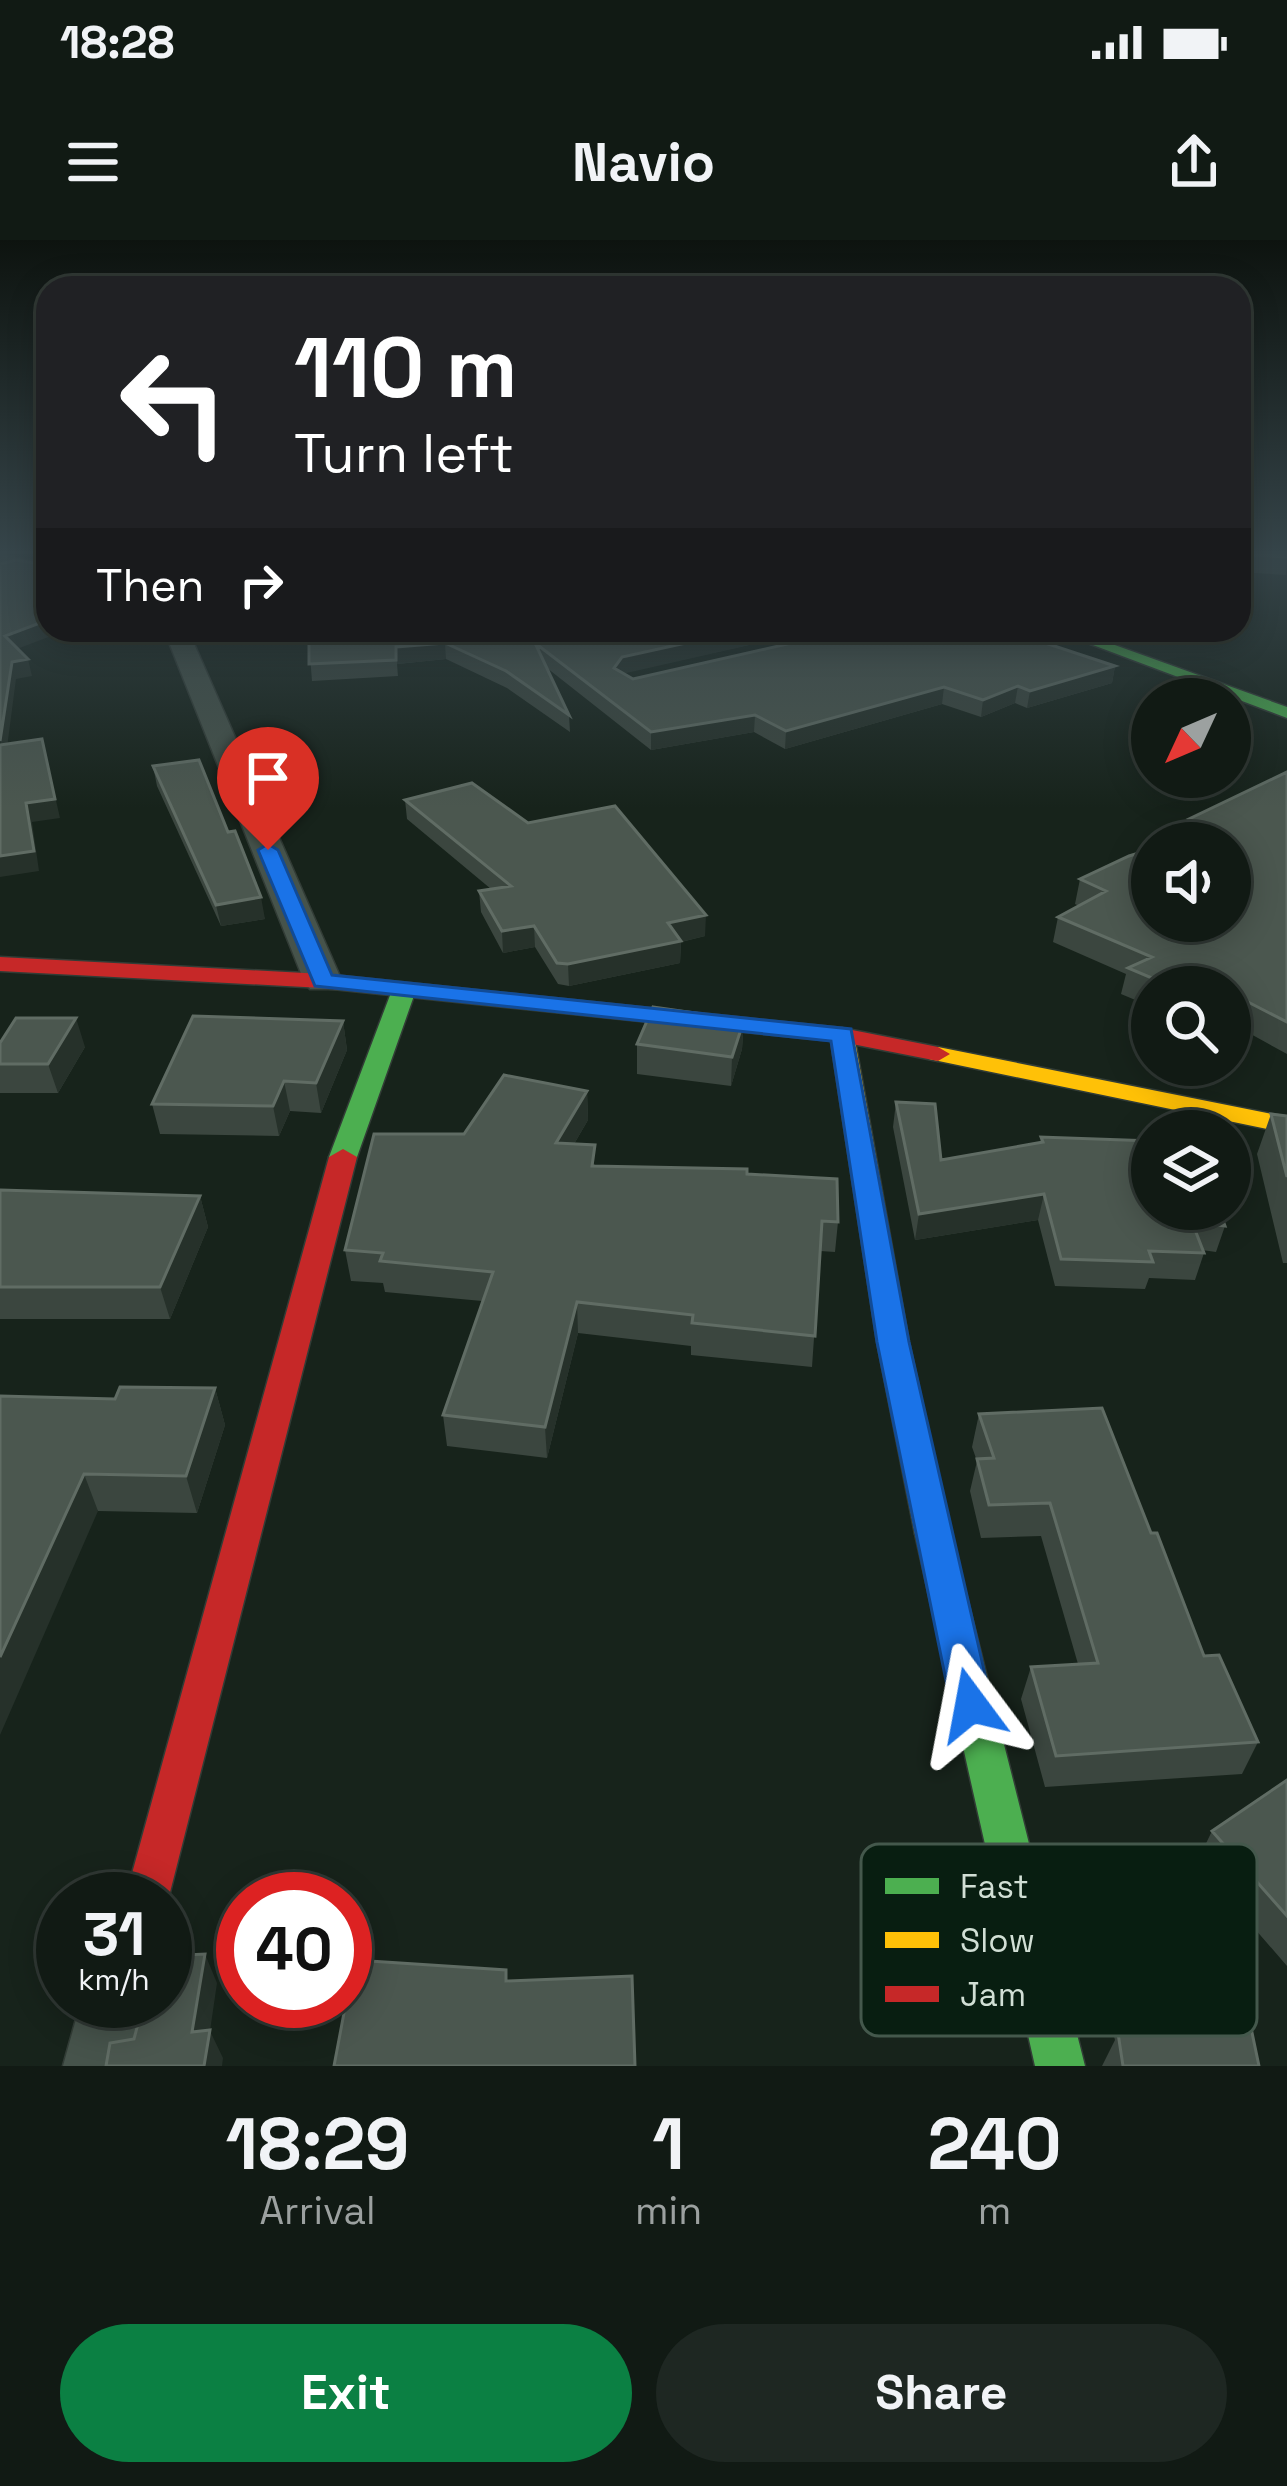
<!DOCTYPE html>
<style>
body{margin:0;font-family:"Space Grotesk",sans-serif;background:#1e2722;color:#f1f3f6;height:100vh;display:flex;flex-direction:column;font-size:45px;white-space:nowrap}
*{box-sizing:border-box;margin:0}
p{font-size:39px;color:#9ca1a0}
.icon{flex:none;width:66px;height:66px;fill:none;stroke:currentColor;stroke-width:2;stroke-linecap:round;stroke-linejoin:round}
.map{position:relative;height:1826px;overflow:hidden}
.side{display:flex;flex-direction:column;background:#111a14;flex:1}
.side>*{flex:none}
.hud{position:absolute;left:36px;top:36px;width:1215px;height:366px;border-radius:36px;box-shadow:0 6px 30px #0003,0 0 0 3px #303834;background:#202124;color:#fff;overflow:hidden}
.needle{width:78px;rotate:226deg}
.buttons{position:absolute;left:1131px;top:438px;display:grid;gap:24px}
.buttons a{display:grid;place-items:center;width:120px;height:120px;border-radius:50%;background:#111a14;box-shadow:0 6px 30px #0003,0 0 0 3px #303834;font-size:60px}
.speed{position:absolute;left:36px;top:1632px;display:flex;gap:24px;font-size:60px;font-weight:700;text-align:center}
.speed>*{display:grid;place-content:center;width:156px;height:156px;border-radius:50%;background:#111a14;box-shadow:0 6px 30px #0003,0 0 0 3px #303834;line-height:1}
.speed small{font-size:30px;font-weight:400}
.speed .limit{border:18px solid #d22;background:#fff;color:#111}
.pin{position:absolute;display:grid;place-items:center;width:102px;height:102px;color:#fff;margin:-123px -51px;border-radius:50% 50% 50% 0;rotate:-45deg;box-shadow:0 0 12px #0007}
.pin .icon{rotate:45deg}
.me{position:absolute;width:132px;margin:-66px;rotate:347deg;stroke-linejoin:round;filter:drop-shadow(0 0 9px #0008)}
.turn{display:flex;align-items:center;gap:42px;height:252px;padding:0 60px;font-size:54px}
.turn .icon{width:156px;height:156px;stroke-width:2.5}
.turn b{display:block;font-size:84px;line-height:102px}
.then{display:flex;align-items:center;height:114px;padding:0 60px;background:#0003;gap:24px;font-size:45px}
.eta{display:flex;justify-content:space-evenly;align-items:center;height:204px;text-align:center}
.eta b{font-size:72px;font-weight:700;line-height:84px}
.primary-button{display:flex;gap:24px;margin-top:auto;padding:24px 60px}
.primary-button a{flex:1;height:138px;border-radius:72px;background:#0b8043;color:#fff;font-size:48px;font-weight:700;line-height:138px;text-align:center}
.primary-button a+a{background:#1e2722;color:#f1f3f6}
.status{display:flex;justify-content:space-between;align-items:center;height:84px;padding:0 60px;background:#111a14;direction:ltr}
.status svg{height:33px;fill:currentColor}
header{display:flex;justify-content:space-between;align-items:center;height:156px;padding:0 60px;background:#111a14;font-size:54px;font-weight:700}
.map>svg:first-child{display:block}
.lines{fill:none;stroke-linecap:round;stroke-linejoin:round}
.street-casing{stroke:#323c36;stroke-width:3}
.fast-casing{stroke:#323c36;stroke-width:3}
.slow-casing{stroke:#323c36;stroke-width:3}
.jam-casing{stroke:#323c36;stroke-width:3}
.street{fill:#46534b;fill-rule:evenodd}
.fast{fill:#4caf50;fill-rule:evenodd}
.slow{fill:#ffc107;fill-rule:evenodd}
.jam{fill:#c62828;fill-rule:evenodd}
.wall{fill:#3b463f}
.shaded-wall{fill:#26312a}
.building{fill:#4b574f;stroke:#606c64;stroke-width:3}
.route{fill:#1a73e8;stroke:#114b97;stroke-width:3}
.key{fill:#081e11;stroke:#44584c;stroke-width:3}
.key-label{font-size:33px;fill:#d1dfd5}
</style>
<div class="status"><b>18:28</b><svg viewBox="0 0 49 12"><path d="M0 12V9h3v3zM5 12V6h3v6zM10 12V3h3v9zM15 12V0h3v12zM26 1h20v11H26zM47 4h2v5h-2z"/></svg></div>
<header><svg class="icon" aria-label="menu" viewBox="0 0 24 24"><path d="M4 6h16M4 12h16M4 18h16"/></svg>Navio<svg class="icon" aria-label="share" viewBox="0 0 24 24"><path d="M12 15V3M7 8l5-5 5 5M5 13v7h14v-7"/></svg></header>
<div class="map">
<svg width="1287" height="1826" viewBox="0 0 1287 1826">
<rect width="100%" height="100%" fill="#17231b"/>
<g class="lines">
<defs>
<path id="street" d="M0 314 48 324V336L0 326Z
M164 390H188L342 741 336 749H310L304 741Z
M81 1761H161L145 1826H63Z"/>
<path id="fast" d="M1053 390H1073L1287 467V478Z
M404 743 416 750 357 917 343 925 333 923 329 917 392 750Z
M933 1279 946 1283 951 1294 1085 1826H1035L915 1294 920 1283Z"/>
<path id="slow" d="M842 788 854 795 909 1102 951 1294 946 1305 933 1309 920 1305 915 1294 877 1102 830 795Z
M938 807 1287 877V893L929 819 926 814Z"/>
<path id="jam" d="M0 717 323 734 842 788 938 807 950 814 938 821 842 802 323 748 0 731Z
M343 909 357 917 165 1672V1659H125L329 917Z"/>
</defs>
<!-- street casing -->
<use href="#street" class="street-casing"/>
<!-- fast casing -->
<use href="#fast" class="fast-casing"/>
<!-- slow casing -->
<use href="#slow" class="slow-casing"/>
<!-- jam casing -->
<use href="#jam" class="jam-casing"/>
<!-- street -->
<use href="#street" class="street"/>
<!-- fast -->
<use href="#fast" class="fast"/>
<!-- slow -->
<use href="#slow" class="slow"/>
<!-- jam -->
<use href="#jam" class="jam"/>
</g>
<!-- wall -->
<path class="wall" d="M1239 312H1287L1286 335 1239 332Z
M308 390H815L623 433 633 439 1115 426 1112 443 1027 468 1015 463 981 477 942 464 785 509 754 492 651 510 547 428 569 475 570 492 507 448 446 419 397 424 398 436 312 441Z
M153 526 228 592 265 679 221 686 157 546Z
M1287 532V814L1238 787 1230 794V747H1152V767L1121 754 1126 734 1053 702 1058 677 1079 666 1075 664 1080 639 1184 598 1189 579Z
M405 560 528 583 705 696 681 702 680 723 569 746 558 744 535 707 503 713 481 672 479 651 491 649 407 579Z
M744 780 742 809 731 846 637 834V804Z
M343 781 347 810 321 873 290 871 279 896 160 894 152 864Z
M0 803 85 807 58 853H0Z
M587 851 588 880 574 904 596 926 747 934 838 982 835 1012 820 1011 812 1127 691 1115V1106L578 1093 547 1218 447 1206 443 1175 482 1061 385 1052 383 1043 351 1041 345 1010 464 894Z
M896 862 941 920 1040 903 1041 897 1225 986 1216 1012 1202 1010 1204 1013 1195 1040 1149 1038 1145 1049 1055 1046 1038 980 915 1000 893 887Z
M1271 874 1287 876V1023H1283L1257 914Z
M0 950 200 956 208 987 170 1079H0Z
M215 1148 225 1185 197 1273 98 1271 0 1156 115 1159Z
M979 1174 1151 1293 1204 1416 1258 1502 1242 1534 1045 1547 1021 1459 1031 1427 1078 1424 1041 1296 981 1298 970 1251 977 1221 972 1207Z
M1287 1540V1726L1197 1622 1212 1591Z
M1098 1639 1259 1826H1102L1115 1800 1081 1679Z"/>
<!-- shaded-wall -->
<path class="shaded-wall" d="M48 380V390H67L9 412 5 396Z
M745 390H815L622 434 614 428 622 417Z
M445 403 446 419 397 424 398 436 396 407Z
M28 419 32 436 16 439 5 523 0 501 12 422Z
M1115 426 1112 443 1027 468 1030 451Z
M1018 446 1015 463 981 477 983 460Z
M944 447 942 464 785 509 786 491Z
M755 475 754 492 651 510V492Z
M42 499 60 578 32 582 39 631 0 637V616Z
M261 657 265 679 221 686 216 665Z
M706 675 705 696 681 702 680 723 569 746 568 724 668 683Z
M534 686 535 707 503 713 502 691Z
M1246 761 1238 787 1230 794V780L1233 772Z
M76 778 85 807 58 853 48 824Z
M744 780 742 809 731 846 732 817Z
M343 781 347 810 321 873 316 843Z
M284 841 290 871 279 896 273 866Z
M587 851 588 880 557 933 556 903Z
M1044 954 1038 980 915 1000 919 974Z
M200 956 208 987 170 1079 160 1047Z
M577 1062 578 1093 547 1218 545 1187Z
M215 1148 225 1185 197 1273 186 1236Z
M84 1234 98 1271 0 1495V1417Z
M205 1714 217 1743 210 1791 223 1818 222 1826H204L192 1792Z"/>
<!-- building -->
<path class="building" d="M1239 312H1287V317L1239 314Z
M48 319V380L5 396 28 419 12 422 0 501V324L16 320 47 325Z
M309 390H745L622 417 614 428 633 439 849 390H1006L1115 426 1030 451 1018 446 983 460 944 447 786 491 755 475 651 492 535 403 569 475 506 431 445 403 396 407V420L309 424Z
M42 499 55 559 26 563 34 611 0 616V505Z
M199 520 228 592 235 591 261 657 216 665 153 526Z
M1287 532V782L1246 761 1233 772 1230 771V747H1173L1128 728 1152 717 1058 677 1106 651 1080 639 1129 616 1152 609V681H1230V603H1169L1210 589 1189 579Z
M472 543 528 583 615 566 706 675 668 683 681 701 568 724 557 723 534 686 502 691 479 651 511 646 405 560Z
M653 767 744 780 732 817 637 804Z
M193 776 343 781 316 843 284 841 273 866 152 864Z
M16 778H76L48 824H0V803Z
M504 835 587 851 556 903 595 905 592 926 747 929V934L837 939 838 982 822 981 815 1096 692 1083 693 1075 577 1062 545 1187 443 1175 493 1032 380 1021 383 1013 345 1010 374 894H464Z
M896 862 935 864 941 920 1043 902 1041 897 1152 901V969H1219L1225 986 1192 982 1204 1013 1149 1011 1153 1022 1061 1019 1044 954 919 974Z
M1271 874 1287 876V937Z
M0 950 200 956 160 1047H0Z
M120 1147 215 1148 186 1236 84 1234 0 1417V1156L115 1159Z
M1102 1168 1151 1293H1157L1204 1416 1219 1415 1258 1502 1056 1516 1031 1427 1098 1423 1050 1263 989 1265 977 1219 994 1218 979 1174Z
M1287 1540V1676L1212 1591Z
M1098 1639 1223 1654 1259 1826H1123L1118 1793H1137L1141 1788Z
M205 1714 192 1792 210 1790 204 1826H106L110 1803 134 1799 144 1761H165V1716Z
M354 1720 506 1730V1741L632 1736 635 1826H334Z"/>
<!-- sky -->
<linearGradient id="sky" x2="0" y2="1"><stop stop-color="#0d130f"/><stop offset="0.55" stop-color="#36454a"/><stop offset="1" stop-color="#36454a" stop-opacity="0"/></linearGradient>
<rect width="1287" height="568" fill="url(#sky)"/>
<!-- route -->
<path class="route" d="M268 604 278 610 332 735 851 789 909 1102 992 1465 986 1478 971 1484 957 1478 951 1465 877 1102 831 801 315 746 258 610Z"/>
<!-- legend -->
<rect x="861" y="1604" width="396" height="192" rx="18" class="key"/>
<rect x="885" y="1638" width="54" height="16" fill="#4caf50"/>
<rect x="885" y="1692" width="54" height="16" fill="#ffc107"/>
<rect x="885" y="1746" width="54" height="16" fill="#c62828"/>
<g class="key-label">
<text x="960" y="1658">Fast</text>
<text x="960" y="1712">Slow</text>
<text x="960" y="1766">Jam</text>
</g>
</svg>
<div class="buttons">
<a><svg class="needle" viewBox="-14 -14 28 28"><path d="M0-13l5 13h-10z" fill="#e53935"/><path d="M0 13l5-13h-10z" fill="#9ca1a0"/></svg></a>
<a><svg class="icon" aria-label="sound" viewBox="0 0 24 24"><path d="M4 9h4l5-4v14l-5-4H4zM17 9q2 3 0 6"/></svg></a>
<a><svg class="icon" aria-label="search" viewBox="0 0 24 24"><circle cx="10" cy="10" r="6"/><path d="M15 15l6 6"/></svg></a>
<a><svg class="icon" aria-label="layers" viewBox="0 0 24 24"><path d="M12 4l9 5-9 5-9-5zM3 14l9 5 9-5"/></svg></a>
</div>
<div class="speed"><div>31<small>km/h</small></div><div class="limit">40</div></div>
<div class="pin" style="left:268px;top:610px;background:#d93025"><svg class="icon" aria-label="arrive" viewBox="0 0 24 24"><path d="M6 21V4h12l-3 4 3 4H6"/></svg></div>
<svg class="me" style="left:971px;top:1465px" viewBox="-20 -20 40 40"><path d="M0-17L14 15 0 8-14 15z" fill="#1a73e8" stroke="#fff" stroke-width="4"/></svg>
<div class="hud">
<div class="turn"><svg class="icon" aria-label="left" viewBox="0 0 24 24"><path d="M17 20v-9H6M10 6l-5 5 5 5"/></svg><div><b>110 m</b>Turn left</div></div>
<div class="then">Then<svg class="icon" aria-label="right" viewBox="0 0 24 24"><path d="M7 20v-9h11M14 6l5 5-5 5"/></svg></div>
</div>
</div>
<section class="side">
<div class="eta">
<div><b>18:29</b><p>Arrival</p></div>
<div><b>1</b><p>min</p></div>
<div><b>240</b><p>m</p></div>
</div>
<div class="primary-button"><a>Exit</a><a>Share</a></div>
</section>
